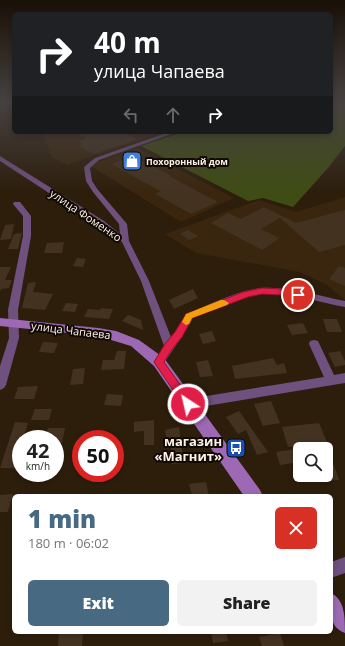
<!DOCTYPE html>
<meta charset="utf-8">
<style>
body{margin:0;font-family:"Open Sans",sans-serif;background:#f2f2f2;color:#222;height:100vh;display:flex;flex-direction:column;font-size:15px;white-space:nowrap}
*{box-sizing:border-box;margin:0}
p{font-size:13px;color:#767676}
.icon{flex:none;width:22px;height:22px;fill:none;stroke:currentColor;stroke-width:2;stroke-linecap:round;stroke-linejoin:round}
.map{position:relative;flex:1;overflow:hidden}
.panel{position:absolute;left:12px;top:494px;width:321px;height:140px;display:flex;flex-direction:column;background:#fff;border-radius:6px;box-shadow:0 2px 6px #0003}
.panel>*{flex:none}
.banner{position:absolute;left:12px;top:12px;width:321px;height:122px;border-radius:6px;box-shadow:0 2px 6px #0003;background:#202124;color:#fff;overflow:hidden}
.controls{position:absolute;left:293px;top:442px;display:grid;gap:8px}
.controls a{display:grid;place-items:center;width:40px;height:40px;border-radius:6px;background:#fff;box-shadow:0 2px 6px #0003;font-size:20px}
.speed{position:absolute;left:12px;top:430px;display:flex;gap:8px;font-size:20px;font-weight:700;text-align:center}
.speed>*{display:grid;place-content:center;width:52px;height:52px;border-radius:50%;background:#fff;box-shadow:0 2px 6px #0003;line-height:1}
.speed small{font-size:10px;font-weight:400}
.speed .limit{border:6px solid #d22;background:#fff;color:#111}
.pin{position:absolute;display:grid;place-items:center;width:34px;height:34px;color:#fff;margin:-17px;border:2px solid #fff;border-radius:50%;box-shadow:0 1px 4px #0007}
.me{position:absolute;width:44px;margin:-22px;rotate:325deg;stroke-linejoin:round;filter:drop-shadow(0 0 3px #0008)}
.turn{display:flex;align-items:center;gap:14px;height:84px;padding:0 16px;font-size:18px}
.turn .icon{width:52px;height:52px;stroke-width:2.5}
.turn b{display:block;font-size:28px;line-height:34px}
.lanes{display:flex;align-items:center;height:38px;padding:0 16px;background:#0003;justify-content:center;gap:20px;direction:ltr}
.lanes .off{opacity:.35}
.round{display:grid;place-items:center;flex:none;width:42px;height:42px;border-radius:6px;background:#f2f2f2}
.overview{display:flex;align-items:center;justify-content:space-between;height:68px;padding:0 16px}
h1{font-size:24px;font-weight:800;line-height:30px;color:#476981}
.primary-button{display:flex;gap:8px;margin-top:auto;padding:8px 16px}
.primary-button a{flex:1;height:46px;border-radius:6px;background:#476981;color:#fff;font-size:16px;font-weight:800;line-height:46px;text-align:center}
.primary-button a+a{background:#f2f2f2;color:#222}
.map>svg:first-child{display:block}
.built{fill:#3a260e}
.green{fill:#3f4c14}
.building{fill:#433220}
.lines{fill:none;stroke-linecap:round;stroke-linejoin:round}
.street{fill:#70507f;fill-rule:evenodd}
.secondary{fill:#9d69b5;fill-rule:evenodd}
.route{fill:#e11d48;stroke:#92132f}
.slow{fill:#f59e0b}
.labels{text-anchor:middle;dominant-baseline:central;stroke-width:4;stroke-linejoin:round;paint-order:stroke}
.far-poi-label{font-size:9px;font-weight:bold;fill:#fdf2e7;stroke:#100904;text-anchor:start}
.street-label{font-size:11px;fill:#fdf2e7;stroke:#100904}
.near-poi-label{font-size:13px;font-weight:bold;fill:#fdf2e7;stroke:#100904;text-anchor:end}
</style>
<div class="map">
<svg width="345" height="646" viewBox="0 0 345 646">
<rect width="100%" height="100%" fill="#2d1e0c"/>
<!-- built -->
<path class="built" d="M49 132H162L67 165 51 157 44 134Z
M137 148 234 198 181 222 89 165Z
M345 197V300L327 285 300 272 196 253 165 234 259 200 296 212Z"/>
<!-- green -->
<path class="green" d="M331 101H345V146L328 168 293 207 263 198 248 201 141 146 183 132H331Z"/>
<!-- building -->
<path class="building" d="M74 132H122L138 139 94 154 78 146 83 144 78 141 87 138Z
M133 156 170 175 169 176 218 202 191 214 155 194 160 191 111 164Z
M264 207 296 223 345 210V245L319 252 280 218 261 229 280 238 262 250 211 223 228 213 241 219Z
M14 224 11 239 0 240 5 225Z
M188 230 198 236 189 240 180 234Z
M22 233 18 249H8L14 234Z
M64 242 62 253H44L47 243Z
M77 258 86 259 83 267 73 266Z
M339 266 345 268V286L329 279Z
M0 267H11L5 280H12L9 288 1 289 0 292Z
M36 282 33 292 53 294 45 310 22 308 28 283Z
M193 289 198 298 174 309 169 300Z
M66 303 78 304 75 312 62 311Z
M101 308 113 309 109 319 84 317 88 309 100 310Z
M128 315 141 320 143 330 122 321Z
M323 319H337L342 332H327Z
M303 323 308 333 292 335 287 325Z
M212 331 216 341 203 344 199 334Z
M43 342 58 343 54 353 39 352Z
M117 351H126L124 369 101 370 103 360H114Z
M340 351 345 361V365L335 367 328 353Z
M273 358 277 365 284 363 287 373 235 379 232 366Z
M208 360 213 376 200 377 196 362Z
M85 368 83 384 70 385 73 369Z
M38 386 34 399H14L18 387Z
M107 394 123 395 121 406 104 405Z
M271 401 280 423 263 426 254 404Z
M35 409H52L49 420H31Z
M239 411 251 428 268 452 257 455 246 430 238 434 226 417Z
M154 420V445H144V431L134 432V422Z
M15 422 28 423 23 439H21V468H0Z
M319 423 327 442 288 447 282 427Z
M179 427 184 463 172 464 171 442H167L165 430Z
M48 428H65L62 443H55V439H45Z
M296 449 300 462 280 465 276 452Z
M334 465 339 480 326 481V466Z
M206 482 209 496H192L189 484Z
M13 494 8 512H0V495Z
M59 632H83L82 646H58Z
M211 632H226L228 641 213 643Z
M280 633 284 646H262L259 637Z"/>
<g class="lines">
<!-- street -->
<path class="street" d="M169 132H177L99 160 90 168 92 181 98 190 127 224 129 241 149 281 171 337 175 333 186 314C209 305 238 290 262 288 289 286 319 296 345 301V307C319 302 290 293 263 294 242 295 212 311 193 318 184 335 173 349 163 365L159 366 155 365 154 362 164 346 141 281 122 242 98 225 0 161V156L104 221 120 234 119 224 93 192 86 181 84 167 95 158Z
M14 202H20L31 216V236L18 310 19 338 6 385 4 388 0 390V366L9 338 8 310 23 236V216L13 204Z
M314 340 318 341 334 375 345 373V383L188 409 184 408 182 404 184 400 188 399 324 377 309 344 310 341Z
M345 557V573L331 578V562Z"/>
<!-- secondary -->
<path class="secondary" d="M0 318 98 328 116 331 139 340 164 358 260 490 263 496H244L154 366 131 346 98 336 0 326Z
M331 593C345 600 345 617 345 633 327 626 331 609 331 593Z"/>
</g>
<!-- sky -->
<linearGradient id="sky" x2="0" y2="1"><stop stop-color="#191007"/><stop offset="0.53" stop-color="#464140"/><stop offset="1" stop-color="#464140" stop-opacity="0"/></linearGradient>
<rect width="345" height="192" fill="url(#sky)"/>
<!-- route -->
<path class="route" d="M262 288 282 289 301 293 302 295 298 298 282 295 262 294 248 297 192 318 182 337 172 349 164 362 194 404 192 408 188 409 185 408 154 362 165 344 175 332 186 314 243 292Z"/>
<!-- slow -->
<path class="slow" d="M221 300H224L229 303 227 305 192 318 189 324 186 325 182 322 186 314Z"/>
<!-- icons -->
<defs>
<symbol id="shop-square" viewBox="-11 -11 22 22"><rect x="-9" y="-9" width="18" height="18" rx="4" fill="#3f7fe0" stroke="#100904"/><path d="M-5-2.5h2.3a2.7 3.5 0 0 1 5.4 0H5L5.5 6h-11ZM-1.5-2.5h3a1.5 2.3 0 0 0-3 0Z" fill="#fff"/></symbol>
<symbol id="bus-square" viewBox="-11 -11 22 22"><rect x="-9" y="-9" width="18" height="18" rx="4" fill="#1a4fb4" stroke="#100904"/><path d="M-5-6H5V4H4V6H2V4H-2V6H-4V4H-5ZM-3.5-4V0h7V-4ZM-3.5 1.2v1.5H-2V1.2ZM2 1.2v1.5H3.5V1.2Z" fill="#fff"/></symbol>
</defs>
<g fill-rule="evenodd">
<use href="#shop-square" x="121" y="150" width="22" height="22"/>
<use href="#bus-square" x="225" y="437" width="22" height="22"/>
</g>
<g class="labels">
<!-- far-poi labels -->
<g class="far-poi-label">
<text x="146" y="161">Похоронный дом</text>
</g>
<!-- street labels -->
<g class="street-label">
<text transform="translate(86 215) rotate(34)">улица Фоменко</text>
<text transform="translate(71 330) rotate(7)">улица Чапаева</text>
</g>
<!-- near-poi labels -->
<g class="near-poi-label">
<text x="222" y="441">магазин<tspan x="222" dy="15">«Магнит»</tspan></text>
</g>
</g>
</svg>
<div class="controls">
<a><svg class="icon" aria-label="search" viewBox="0 0 24 24"><circle cx="10" cy="10" r="6"/><path d="M15 15l6 6"/></svg></a>
</div>
<div class="speed"><div>42<small>km/h</small></div><div class="limit">50</div></div>
<div class="pin" style="left:298px;top:295px;background:#d93025"><svg class="icon" aria-label="arrive" viewBox="0 0 24 24"><path d="M6 21V4h12l-3 4 3 4H6"/></svg></div>
<svg class="me" style="left:188px;top:404px" viewBox="-20 -20 40 40"><circle r="17" fill="#e11d48" stroke="#fff" stroke-width="3"/><path d="M0-11L8 9 0 5-8 9z" fill="#fff"/></svg>
<div class="banner">
<div class="turn"><svg class="icon" aria-label="right" viewBox="0 0 24 24"><path d="M7 20v-9h11M14 6l5 5-5 5"/></svg><div><b>40 m</b>улица Чапаева</div></div>
<div class="lanes"><svg class="icon off" aria-label="left" viewBox="0 0 24 24"><path d="M17 20v-9H6M10 6l-5 5 5 5"/></svg><svg class="icon off" aria-label="ahead" viewBox="0 0 24 24"><path d="M12 20V5M6 11l6-6 6 6"/></svg><svg class="icon" aria-label="right" viewBox="0 0 24 24"><path d="M7 20v-9h11M14 6l5 5-5 5"/></svg></div>
</div>
<section class="panel">
<div class="overview"><div><h1>1 min</h1><p>180 m · 06:02</p></div><a class="round" style="background:#d93025;color:#fff"><svg class="icon" aria-label="close" viewBox="0 0 24 24"><path d="M6 6l12 12M18 6L6 18"/></svg></a></div>
<div class="primary-button"><a>Exit</a><a>Share</a></div>
</section>
</div>
